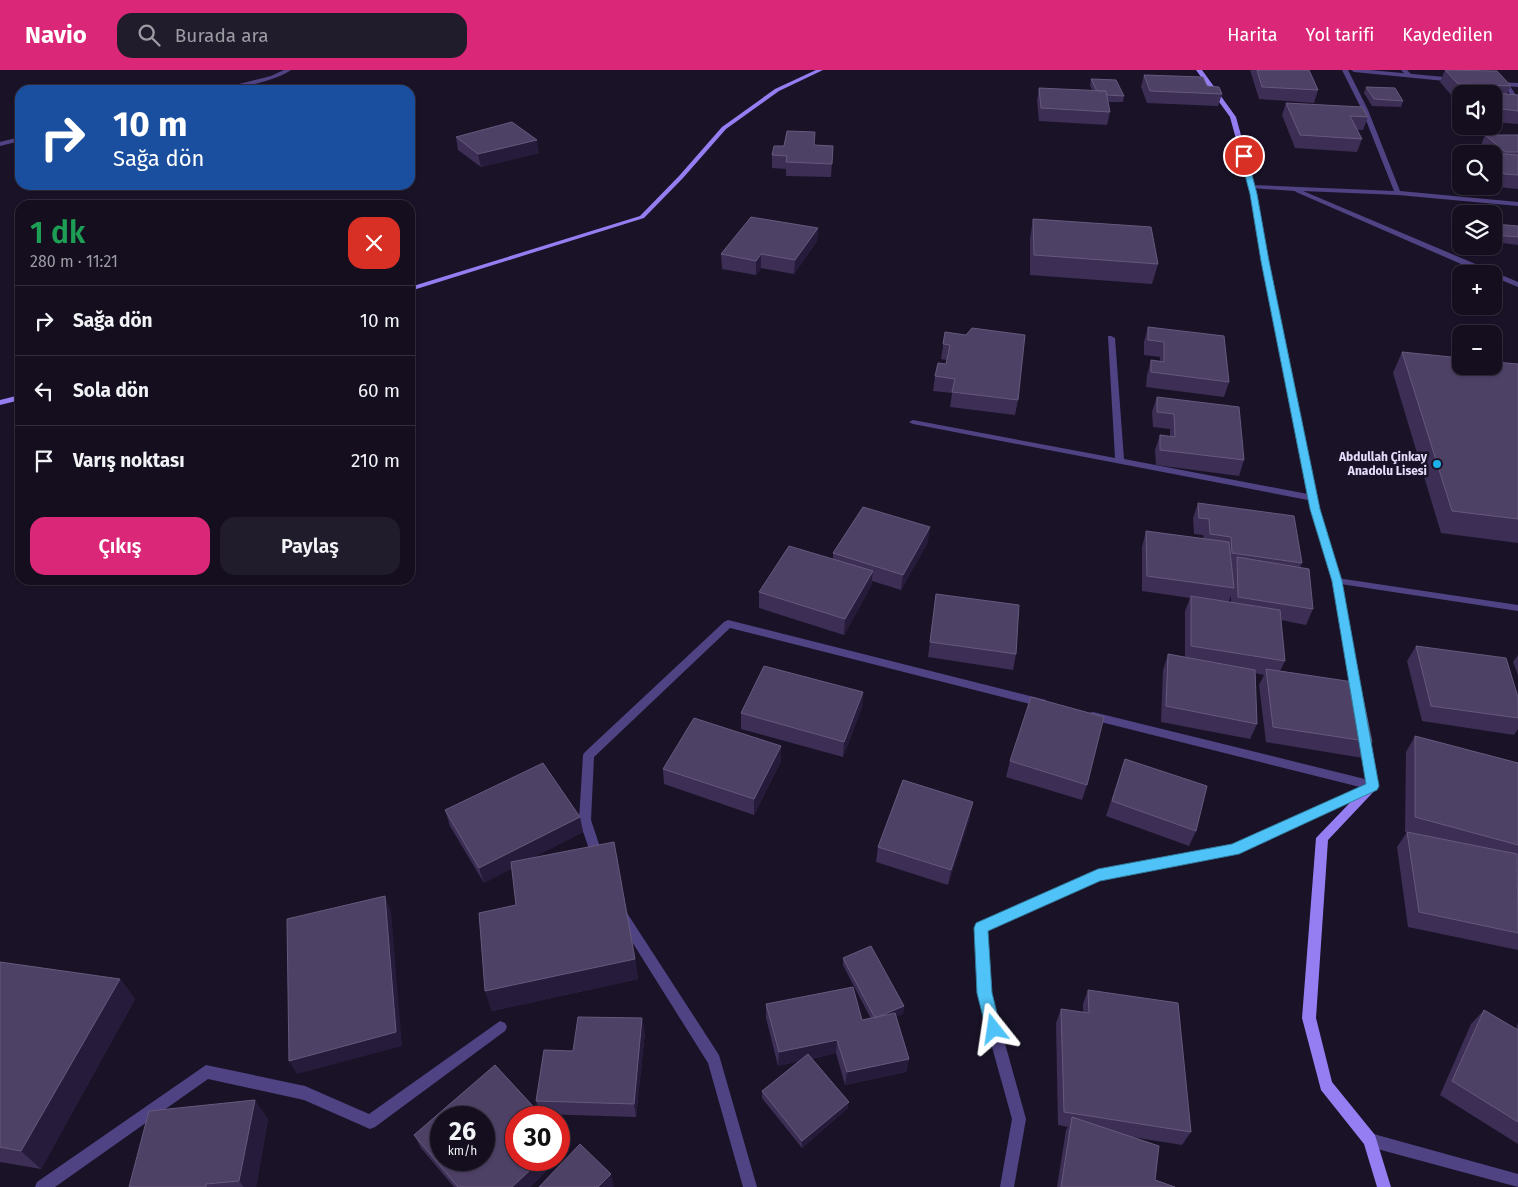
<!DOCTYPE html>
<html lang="tr">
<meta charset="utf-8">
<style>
body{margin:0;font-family:"Fira Sans",sans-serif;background:#211c2b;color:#f1f3f6;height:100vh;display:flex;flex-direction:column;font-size:19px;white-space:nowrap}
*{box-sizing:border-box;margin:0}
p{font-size:16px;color:#9d9ca4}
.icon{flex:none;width:28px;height:28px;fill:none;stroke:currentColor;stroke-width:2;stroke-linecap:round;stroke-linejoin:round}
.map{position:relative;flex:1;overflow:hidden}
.panel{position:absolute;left:15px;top:130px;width:400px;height:385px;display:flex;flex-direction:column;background:#140e1e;border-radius:15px;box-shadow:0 1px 4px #0004,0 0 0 1px #332e3c}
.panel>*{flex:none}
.hud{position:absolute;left:15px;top:15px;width:400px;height:105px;border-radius:15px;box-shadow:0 1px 4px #0004,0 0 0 1px #332e3c;background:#1a4fa0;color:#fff;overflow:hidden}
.fabs{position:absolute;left:1452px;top:15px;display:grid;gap:10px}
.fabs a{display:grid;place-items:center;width:50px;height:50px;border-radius:10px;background:#140e1e;box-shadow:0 1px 4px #0004,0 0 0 1px #332e3c;font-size:25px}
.speed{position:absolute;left:430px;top:1036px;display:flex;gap:10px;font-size:25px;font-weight:700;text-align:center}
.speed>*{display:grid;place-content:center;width:65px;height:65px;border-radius:50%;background:#140e1e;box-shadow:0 1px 4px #0004,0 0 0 1px #332e3c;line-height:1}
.speed small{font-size:12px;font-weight:400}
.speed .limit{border:8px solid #d22;background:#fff;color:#111}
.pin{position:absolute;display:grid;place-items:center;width:42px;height:42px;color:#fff;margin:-21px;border:2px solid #fff;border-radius:50%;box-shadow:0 1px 5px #0007}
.me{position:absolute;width:55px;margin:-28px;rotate:345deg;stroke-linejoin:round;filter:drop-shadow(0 0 4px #0008)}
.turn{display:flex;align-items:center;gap:18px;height:105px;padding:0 15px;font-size:22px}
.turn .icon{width:65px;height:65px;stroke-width:2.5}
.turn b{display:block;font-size:35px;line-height:42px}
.round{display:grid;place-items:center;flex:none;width:52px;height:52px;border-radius:15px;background:#211c2b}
.overview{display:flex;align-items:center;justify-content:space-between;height:85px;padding:0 15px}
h1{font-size:30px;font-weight:600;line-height:38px;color:#1e9e55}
.button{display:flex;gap:10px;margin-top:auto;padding:10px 15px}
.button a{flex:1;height:58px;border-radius:15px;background:#db2777;color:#fff;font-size:20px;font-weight:600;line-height:58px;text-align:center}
.button a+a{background:#211c2b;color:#f1f3f6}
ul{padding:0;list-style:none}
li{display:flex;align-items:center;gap:15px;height:70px;padding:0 15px;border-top:1px solid #332e3c}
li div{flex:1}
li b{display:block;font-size:19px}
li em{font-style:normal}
header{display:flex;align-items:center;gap:30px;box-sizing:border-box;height:70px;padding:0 25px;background:#db2777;color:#fff}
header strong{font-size:24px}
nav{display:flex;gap:28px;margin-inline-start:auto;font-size:18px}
.search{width:350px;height:45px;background:#211c2b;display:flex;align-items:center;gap:12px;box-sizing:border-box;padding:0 18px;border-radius:15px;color:#9d9ca4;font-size:19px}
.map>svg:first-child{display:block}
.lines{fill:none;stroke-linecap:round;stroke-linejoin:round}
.lane{fill:#504383;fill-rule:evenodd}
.street{fill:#504383;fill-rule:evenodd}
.secondary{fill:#957ef2;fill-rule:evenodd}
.wall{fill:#3c2e54;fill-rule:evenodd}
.shaded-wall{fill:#271b3b}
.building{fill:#4e4166;stroke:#66597d;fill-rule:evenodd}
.route{fill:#4fc3f7;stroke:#337fa1}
.poi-dot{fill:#1cb2e9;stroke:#1a1328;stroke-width:2}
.labels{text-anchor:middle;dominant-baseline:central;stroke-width:5;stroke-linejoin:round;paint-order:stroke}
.poi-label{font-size:12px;font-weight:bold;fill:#e6ddfc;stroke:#1a1328;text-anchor:end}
</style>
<header>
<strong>Navio</strong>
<div class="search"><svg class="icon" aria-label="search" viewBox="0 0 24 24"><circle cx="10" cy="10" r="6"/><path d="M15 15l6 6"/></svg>Burada ara</div>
<nav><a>Harita</a><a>Yol tarifi</a><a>Kaydedilen</a></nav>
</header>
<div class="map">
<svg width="1518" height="1117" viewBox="0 0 1518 1117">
<rect width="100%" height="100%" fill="#1a1328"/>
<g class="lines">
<!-- lane -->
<path class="lane" d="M1401 0H1407L1412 5 1407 6Z
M1504 13 1509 14 1518 29V36L1515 34Z
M1108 266H1111L1115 268 1124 389 1313 425 1316 426 1317 428 1316 430 1313 431 913 354 909 352 913 350 1115 388Z"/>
<!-- street -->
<path class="street" d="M284 0H291C276 11 234 20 215 20L271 6Z
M1342 0H1348L1368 40 1400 121 1518 132V136L1398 125 1303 121 1518 212V217L1494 207V204H1484L1296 122 1295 121 1250 118 1249 117 1252 115 1394 121 1362 40Z
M1351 0H1370L1455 8 1458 10 1455 12 1354 2Z
M1497 12 1518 13V17L1495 15V13Z
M20 67V71L0 76V72Z
M1337 508 1518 535V541L1334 513 1332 511 1334 509Z
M728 550 1042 629 1046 630 1047 633 1046 636 1042 637 730 558 594 687 591 750 604 789 602 793 598 794 594 793 579 750 583 685 585 682 724 552Z
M1093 642 1373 711 1377 713 1379 716 1376 720 1238 784 1100 810 987 861 991 923 1026 1049 1014 1117H1000L1012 1049 977 923 975 858 977 854 1098 800 1232 775 1360 717 1089 649 1088 646 1089 643Z
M623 842 627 843 719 985 757 1117H743L708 993 619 851 617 847 619 843Z
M500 951 505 953 507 957 505 961 375 1057 370 1059 304 1030 208 1009 55 1117H35L37 1112 206 995 305 1016 369 1044Z
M1370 1063 1518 1104V1117L1370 1077 1365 1075 1363 1070 1365 1065Z"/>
<!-- secondary -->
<path class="secondary" d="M816 0H823L779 21 726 59 683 108 644 148 410 221V217L640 146 679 106 722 57 775 19Z
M1196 0H1202L1236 47 1257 124 1268 191 1319 439 1342 511 1362 626 1361 629H1353L1352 626 1332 511 1311 439 1262 191 1251 124 1230 47Z
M20 325V330L0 335V330Z
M1364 663 1368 664 1369 667 1379 716 1328 770 1316 948 1332 1012 1375 1065 1391 1117H1377L1364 1074 1321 1020 1302 948 1316 768 1367 715 1359 667 1360 664Z"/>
</g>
<!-- wall -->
<path class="wall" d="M1250 0H1309L1318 20 1314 33 1259 29Z
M1445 0 1511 16 1507 24 1518 25V54L1494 52V24H1461V27H1453L1440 12Z
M1144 5 1207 16 1222 24 1218 36 1147 33 1141 17Z
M1091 9 1124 26 1123 32H1108L1110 42 1107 55 1039 51 1037 30 1039 18 1093 21 1090 16Z
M1366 17 1403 31 1401 37 1372 36 1364 23Z
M1286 33 1368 47 1363 60H1357L1362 69 1357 82 1295 78 1282 45Z
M1485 65H1518V119L1498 117 1494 109V84H1486L1480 78Z
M456 67 539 83 481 97 458 80Z
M815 75 833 76 831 107 786 106V99L772 98V85L784 76Z
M1033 149 1158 194 1152 214 1030 205V169Z
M1494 154 1518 156V175L1494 172Z
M818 158 817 171 794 204 761 198 756 205 722 199 721 184Z
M1148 257 1229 312 1224 327 1146 317 1147 305 1151 290 1160 291V287L1144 285V272Z
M945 262 1018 330 1015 345 950 337 952 323 933 321 935 306 946 294 947 290 941 289Z
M1402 282 1518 294V473L1441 463 1393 303Z
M1157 327 1244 390 1239 406 1156 395 1155 380 1160 365 1170 367V359L1153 357 1152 342Z
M1198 433 1302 493 1300 497 1313 539 1306 555 1281 550 1285 591 1280 601 1372 672 1363 688 1266 672 1259 615 1264 605 1255 603 1257 654 1250 669 1161 652 1163 600 1168 584 1185 587V541L1190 528 1142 521V477L1146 461 1204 469 1203 465 1194 464 1193 448ZM1231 525V532H1229Z
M928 472 901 520 872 511 871 516 844 565 759 538V522L833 489V483Z
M936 524 1016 584 1013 600 928 587Z
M1416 576 1518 627V659L1514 665 1422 651 1407 591Z
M1518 585V605L1513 592Z
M863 622 862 637 843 687 741 659V643Z
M1415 666 1518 693V880L1408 857 1397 777 1407 762H1405L1406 682Z
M1125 689 1196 761 1189 776 1106 746Z
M781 691 754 745 664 714 663 699Z
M1010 691 1087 715 1082 730 1006 707Z
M445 740 580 747 583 762 530 789 635 889 638 909 492 941 485 921 516 835 512 798 484 813 450 756Z
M970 747 948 815 876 792 878 777Z
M843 888 904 936 903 944 896 946 909 989 906 1002 845 1015 836 983 811 989 848 1038 802 1078 762 1028V1021L799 991 778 996 766 948V934L862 950 871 949 843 895Z
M0 892 120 909 135 929 41 1099 0 1092Z
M1088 920 1191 1062 1182 1075 1132 1067 1155 1110 1175 1117H1057L1066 1060 1068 1057 1058 1055 1056 953 1061 939 1083 942V934Z
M1484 940 1516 959 1518 952V1074L1440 1025 1471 954Z
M645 962 636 1047 541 1044 516 1090H558L530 1117H454L421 1078 414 1065 540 1043 536 1031 573 981Z
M268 1049 256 1117H129Z"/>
<!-- shaded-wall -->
<path class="shaded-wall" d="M537 70 539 83 481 97 478 84Z
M818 158 817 171 794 204 795 190Z
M761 184V198L756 205V191Z
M930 457 928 472 901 520 903 505Z
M873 501 871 516 844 565 845 549Z
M863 622 862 637 843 687 844 672Z
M781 676V691L754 745V729Z
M973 732 970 747 948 815 951 800Z
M580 747 583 762 484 813 479 798Z
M385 826 391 841 402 976 297 1004 289 991Z
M635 889 638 909 492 941 485 921Z
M120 909 135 929 41 1099 21 1081Z
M904 936 903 944 874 955 875 948Z
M642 948 645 962 636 1047 634 1034Z
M837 970 836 983 778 996 779 982Z
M909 989 906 1002 845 1015 847 1002Z
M255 1030 268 1049 256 1117H244L239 1111Z
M849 1032 848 1038 802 1078V1071Z
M564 1069 567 1081 559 1090V1073Z
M541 1090H558L530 1117H512Z
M611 1104 614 1116 613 1117H598Z"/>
<!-- building -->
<path class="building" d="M1257 0H1309L1318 20 1262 17Z
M1445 0 1497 1 1511 16 1458 14Z
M1144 5 1203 7 1207 16 1219 17 1222 24 1150 21Z
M1091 9 1116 10 1124 26 1107 25 1106 21H1097Z
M1366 17 1395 18 1403 31 1374 29Z
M1039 18 1106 21 1110 42 1041 38Z
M1473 21 1518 25V41L1494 38V24H1474Z
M1286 33 1362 37 1368 47 1350 46 1362 69 1300 65Z
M512 52 537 70 478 84 456 67Z
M787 61 815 62 814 75 833 76 832 94 786 92 787 86 772 85 774 76H784Z
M1485 65H1518V82H1505Z
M1493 83 1518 85V105L1504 104Z
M751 147 818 158 795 190 761 184 756 191 721 184Z
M1033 149 1151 157 1158 194 1034 185Z
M1494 154 1518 156V167L1494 165Z
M1148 257 1224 266 1229 312 1151 302V290L1164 292V272L1148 270Z
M972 258 1025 265 1018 330 952 322 955 309 935 306 938 293 946 294 950 275 943 274 945 262 966 265Z
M1402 282 1461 288V296H1494V292L1518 294V449L1452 441Z
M1157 327 1239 337 1244 390 1160 380V365L1175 367 1174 344 1157 342Z
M1198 433 1294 446 1302 493 1232 483 1231 467 1210 464 1209 449 1199 448Z
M863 437 930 457 903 505 833 483Z
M1146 461 1229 472 1234 518 1147 506Z
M789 476 873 501 845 549 759 522Z
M1237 487 1309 499 1313 539 1238 527Z
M936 524 1019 535 1016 584 930 572Z
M1191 526 1280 540 1285 591 1191 576Z
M1416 576 1506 588 1518 627V648L1431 636Z
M1168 584 1255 600 1257 654 1166 636Z
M764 596 863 622 844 672 741 643Z
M1266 599 1360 613 1372 672 1273 657Z
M1031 627 1104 647 1087 715 1010 691Z
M694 648 781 676 754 729 663 699Z
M1415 666 1518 693V775L1415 747Z
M1125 689 1207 716 1196 761 1112 731Z
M543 693 580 747 479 798 445 740Z
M903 710 973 732 951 800 878 777Z
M1407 762 1517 784 1518 863 1419 842Z
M614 772 635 889 485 921 479 843 516 835 511 792Z
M385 826 396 962 289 991 287 849Z
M871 876 904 936 875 948 843 888Z
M0 892 120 909 21 1081 0 1077Z
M853 917 862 950 895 943 909 989 847 1002 837 970 779 982 766 934Z
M1088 920 1178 933 1191 1062 1064 1042 1061 939 1089 943Z
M1484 940 1518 960V1052L1452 1011Z
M578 947 642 948 634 1034 536 1031 544 980 573 981Z
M808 984 849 1032 802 1071 762 1021Z
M495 995 544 1048H516V1090H541L512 1117H458L414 1065ZM441 1048H484V1090H441Z
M255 1030 239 1111 206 1114V1117H129L149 1041Z
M1072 1047 1159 1076 1155 1110 1175 1117H1061Z
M559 1063 564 1069 559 1073Z
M580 1074 611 1104 598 1117H539Z"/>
<!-- route -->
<path class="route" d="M1244 84 1247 86 1257 124 1269 191 1320 439 1342 511 1379 716 1377 720 1239 784 1100 811 988 861 992 923 1001 959 999 964 994 966 988 964 986 959 977 923 974 858 976 853 1098 799 1232 774 1366 714 1332 511 1310 439 1261 191 1250 124 1240 86Z"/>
<!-- markers -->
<circle class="poi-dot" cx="1437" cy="394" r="5"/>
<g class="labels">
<!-- poi labels -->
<g class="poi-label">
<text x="1427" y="387">Abdullah Çinkay<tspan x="1427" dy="14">Anadolu Lisesi</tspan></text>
</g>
</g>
</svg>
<div class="fabs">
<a><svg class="icon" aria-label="sound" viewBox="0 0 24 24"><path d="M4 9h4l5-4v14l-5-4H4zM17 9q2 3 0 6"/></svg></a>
<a><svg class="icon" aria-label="search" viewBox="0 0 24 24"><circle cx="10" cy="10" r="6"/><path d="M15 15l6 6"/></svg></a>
<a><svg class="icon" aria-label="layers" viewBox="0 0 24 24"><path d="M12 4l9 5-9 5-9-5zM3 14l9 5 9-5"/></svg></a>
<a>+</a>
<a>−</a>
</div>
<div class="speed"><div>26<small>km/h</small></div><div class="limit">30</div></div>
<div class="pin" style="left:1244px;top:86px;background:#d93025"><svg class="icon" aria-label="arrive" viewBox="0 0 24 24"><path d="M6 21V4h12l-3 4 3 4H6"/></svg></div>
<svg class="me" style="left:994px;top:959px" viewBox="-20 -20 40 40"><path d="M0-17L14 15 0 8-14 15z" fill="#4fc3f7" stroke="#fff" stroke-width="4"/></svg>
<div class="hud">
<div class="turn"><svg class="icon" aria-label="right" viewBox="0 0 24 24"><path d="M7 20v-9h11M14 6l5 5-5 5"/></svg><div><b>10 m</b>Sağa dön</div></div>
</div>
<section class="panel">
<div class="overview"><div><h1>1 dk</h1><p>280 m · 11:21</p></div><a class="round" style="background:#d93025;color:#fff"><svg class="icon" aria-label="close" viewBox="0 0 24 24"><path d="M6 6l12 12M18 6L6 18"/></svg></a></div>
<ul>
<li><svg class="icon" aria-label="right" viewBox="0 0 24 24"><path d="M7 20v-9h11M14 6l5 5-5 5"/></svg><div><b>Sağa dön</b></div><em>10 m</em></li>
<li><svg class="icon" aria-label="left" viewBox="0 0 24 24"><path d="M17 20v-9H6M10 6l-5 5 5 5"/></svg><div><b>Sola dön</b></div><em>60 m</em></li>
<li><svg class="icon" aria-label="arrive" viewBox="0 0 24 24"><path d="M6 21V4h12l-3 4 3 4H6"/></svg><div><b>Varış noktası</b></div><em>210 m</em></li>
</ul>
<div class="button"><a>Çıkış</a><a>Paylaş</a></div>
</section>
</div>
